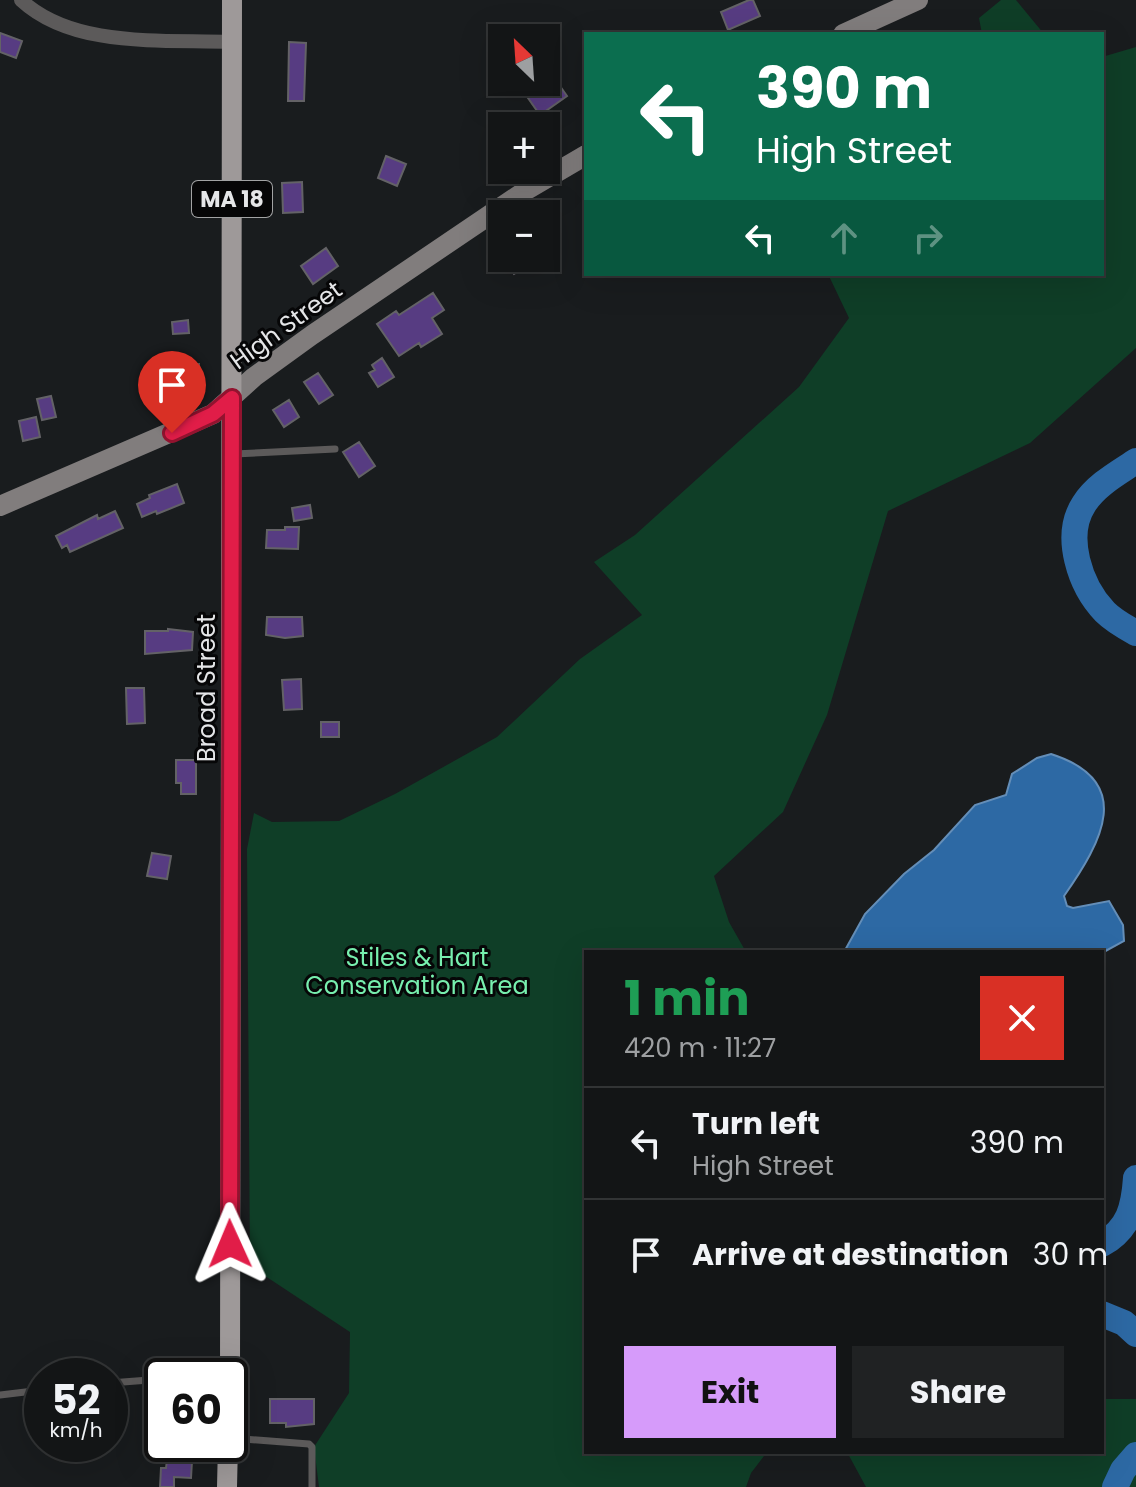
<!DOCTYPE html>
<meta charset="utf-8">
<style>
body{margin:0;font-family:Poppins,sans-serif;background:#202223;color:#f1f3f6;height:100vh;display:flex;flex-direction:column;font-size:30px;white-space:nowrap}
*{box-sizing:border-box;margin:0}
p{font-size:26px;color:#9d9fa1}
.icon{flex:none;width:44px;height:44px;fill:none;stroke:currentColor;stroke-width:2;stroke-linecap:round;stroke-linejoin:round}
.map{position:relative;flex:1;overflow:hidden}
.side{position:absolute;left:584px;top:950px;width:520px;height:504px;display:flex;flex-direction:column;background:#131516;border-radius:0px;box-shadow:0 8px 32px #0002,0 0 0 2px #323435}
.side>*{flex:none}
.guide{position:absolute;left:584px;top:32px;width:520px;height:244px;border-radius:0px;box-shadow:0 8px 32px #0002,0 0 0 2px #323435;background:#0b6e4f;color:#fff;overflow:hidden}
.needle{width:52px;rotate:335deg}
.controls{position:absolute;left:488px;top:24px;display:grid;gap:16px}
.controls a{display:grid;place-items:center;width:72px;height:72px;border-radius:0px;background:#131516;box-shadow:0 8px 32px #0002,0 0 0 2px #323435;font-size:40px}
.speed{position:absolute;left:24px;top:1358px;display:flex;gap:16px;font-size:40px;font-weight:700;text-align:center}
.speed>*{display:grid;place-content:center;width:104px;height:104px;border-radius:50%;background:#131516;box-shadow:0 8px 32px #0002,0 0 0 2px #323435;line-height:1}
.speed small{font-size:20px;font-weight:400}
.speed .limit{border:4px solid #111;border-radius:12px;background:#fff;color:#111}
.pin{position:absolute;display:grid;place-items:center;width:68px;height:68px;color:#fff;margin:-82px -34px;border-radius:50% 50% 50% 0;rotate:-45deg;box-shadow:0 0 8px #0007}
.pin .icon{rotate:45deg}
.me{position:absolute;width:88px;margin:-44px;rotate:359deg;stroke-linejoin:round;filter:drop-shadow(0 0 6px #0008)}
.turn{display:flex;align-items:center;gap:28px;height:168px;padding:0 40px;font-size:36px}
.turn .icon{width:104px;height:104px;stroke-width:2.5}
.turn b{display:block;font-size:56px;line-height:68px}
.lanes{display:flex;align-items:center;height:76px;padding:0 40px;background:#0003;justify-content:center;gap:40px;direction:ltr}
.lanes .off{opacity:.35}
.round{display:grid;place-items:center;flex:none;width:84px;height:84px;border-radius:0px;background:#202223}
.head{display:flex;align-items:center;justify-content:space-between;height:136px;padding:0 40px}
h1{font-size:48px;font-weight:700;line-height:60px;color:#1e9e55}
.cta{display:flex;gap:16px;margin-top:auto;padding:16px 40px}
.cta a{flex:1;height:92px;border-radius:0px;background:#d69bfa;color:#111;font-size:32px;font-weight:700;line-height:92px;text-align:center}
.cta a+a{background:#202223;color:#f1f3f6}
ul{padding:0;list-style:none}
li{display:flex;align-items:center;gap:24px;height:112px;padding:0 40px;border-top:2px solid #323435}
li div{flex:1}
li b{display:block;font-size:30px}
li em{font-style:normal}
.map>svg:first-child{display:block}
.green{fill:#0f3e27}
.water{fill:#2d69a4;stroke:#648eb8;stroke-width:2}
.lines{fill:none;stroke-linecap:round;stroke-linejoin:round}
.river{stroke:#2d69a4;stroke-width:26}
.building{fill:#573c82;stroke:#636266;stroke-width:2}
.lane{stroke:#5c5a5a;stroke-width:7}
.street{stroke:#5c5a5a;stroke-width:14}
.secondary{stroke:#817d7d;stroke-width:20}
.primary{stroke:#9e9999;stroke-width:20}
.route-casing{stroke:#92132f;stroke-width:20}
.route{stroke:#e11d48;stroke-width:14}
.labels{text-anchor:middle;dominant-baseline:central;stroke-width:6;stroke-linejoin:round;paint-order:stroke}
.shield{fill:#060607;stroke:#a2a3a4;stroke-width:2}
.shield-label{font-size:22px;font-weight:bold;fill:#e5e6e8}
.street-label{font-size:24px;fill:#e5e6e8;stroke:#060607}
.park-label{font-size:24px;fill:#77efae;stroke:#060607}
</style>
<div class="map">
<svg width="1136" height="1487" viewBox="0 0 1136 1487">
<rect width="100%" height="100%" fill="#191c1e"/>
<!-- green -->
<path class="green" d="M1001 0H1016L1044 34H982L979 18Z
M1136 47V348L1030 443 888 511 827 715 783 812 714 876 729 922 746 952H586V1452H767L751 1473 746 1487H319L314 1447 349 1393 350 1332 250 1266 247 849 254 813 272 822 339 821 395 794 497 737 580 659 642 615 594 562 635 535 799 387 849 318 828 274H1102V57Z
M1102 1399H1136V1487H866L847 1452H1102Z"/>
<!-- water -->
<path class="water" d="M1051 754C1136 781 1102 842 1064 896L1067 906 1073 908 1109 901 1123 925 1124 941 1102 953 844 952 865 914 904 874 934 850 975 805 1006 795 1012 774 1037 758Z"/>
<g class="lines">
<!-- river -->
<path class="river" d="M1136 461C1118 473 1096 485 1084 504 1063 536 1080 586 1105 612 1114 621 1125 627 1136 633
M1102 1244C1129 1229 1134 1207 1136 1178
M1102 1314 1124 1323 1136 1334
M1115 1487 1123 1470 1136 1455"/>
</g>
<!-- building -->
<path class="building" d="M749 0H753L760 16 728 30 721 12Z
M0 33 22 41 16 58 0 52Z
M289 42 306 43 304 101H288Z
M555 79 567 96 540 115 528 98Z
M386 156 406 164 397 186 378 178Z
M302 182 303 212 283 213 282 183Z
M326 248 338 266 313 284 301 266Z
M504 258H541L514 274Z
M433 293 444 310 432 318 442 334 421 347 419 343 399 356 377 324 396 311 399 315Z
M188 320 189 333 173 334 172 322Z
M382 358 394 377 378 387 369 373 375 370 372 365Z
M199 364 200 390 174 391 172 365Z
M318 373 333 395 319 404 304 382Z
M51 396 56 417 42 420 37 399Z
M289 400 299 417 284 427 273 410Z
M36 417 40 437 23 441 19 421Z
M359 442 375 466 359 477 343 452Z
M177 484 184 503 157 514 156 511 142 517 137 504 150 498 149 495Z
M310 505 312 518 294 521 292 508Z
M115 511 123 528 70 552 67 545 62 548 56 536 97 515 98 519Z
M285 527H299L298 549 266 548 267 530H285Z
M267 617H302L303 636 285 638 266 635Z
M168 629 193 632 192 650 145 654V631H168Z
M301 679 302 709 284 710 282 680Z
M126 688H144L145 723 127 724Z
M321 722H339V737H321Z
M176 760H196V794H181V783H176Z
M152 853 171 856 167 879 147 876Z
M270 1399H314V1424L286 1427V1423H270Z
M167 1460 192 1461 191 1478 174 1477V1487H160L161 1468H166Z"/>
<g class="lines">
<!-- lane -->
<path class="lane" d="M234 454 335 449
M201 1376 227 1374
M110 1383 162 1379
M0 1395 42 1390
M230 1438 309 1444 312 1447V1487"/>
<!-- street -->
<path class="street" d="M21 0C74 49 164 39 232 42"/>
<!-- secondary -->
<path class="secondary" d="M843 34 918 0
M0 506 213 414 254 377 312 335 528 189 586 155"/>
<!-- primary -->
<path class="primary" d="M230 1376 232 0
M227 1487 228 1444"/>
</g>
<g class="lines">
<defs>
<path id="route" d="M172 433 213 414 232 398 230 1244"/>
</defs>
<!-- route casing -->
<use href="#route" class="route-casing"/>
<!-- route -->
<use href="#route" class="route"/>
</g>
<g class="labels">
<!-- shield labels -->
<rect class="shield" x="192" y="181" width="80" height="36" rx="6"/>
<g class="shield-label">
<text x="232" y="199">MA 18</text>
</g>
<!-- street labels -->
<g class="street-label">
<text transform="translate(286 325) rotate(-36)">High Street</text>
<text transform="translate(206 688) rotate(-90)">Broad Street</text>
</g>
<!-- park labels -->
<g class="park-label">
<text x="417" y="957">Stiles &amp; Hart<tspan x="417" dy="28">Conservation Area</tspan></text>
</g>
</g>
</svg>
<div class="controls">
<a><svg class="needle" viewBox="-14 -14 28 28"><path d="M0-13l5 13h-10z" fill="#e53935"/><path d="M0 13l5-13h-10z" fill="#9d9fa1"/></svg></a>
<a>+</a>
<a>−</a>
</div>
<div class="speed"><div>52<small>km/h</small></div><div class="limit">60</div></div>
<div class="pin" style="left:172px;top:433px;background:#d93025"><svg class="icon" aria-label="arrive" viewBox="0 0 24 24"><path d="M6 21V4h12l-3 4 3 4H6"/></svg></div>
<svg class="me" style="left:230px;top:1244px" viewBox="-20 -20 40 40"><path d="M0-17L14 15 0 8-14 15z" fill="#e11d48" stroke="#fff" stroke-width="4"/></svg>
<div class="guide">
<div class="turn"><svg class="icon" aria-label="left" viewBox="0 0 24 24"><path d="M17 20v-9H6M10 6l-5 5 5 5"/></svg><div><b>390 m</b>High Street</div></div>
<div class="lanes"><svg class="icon" aria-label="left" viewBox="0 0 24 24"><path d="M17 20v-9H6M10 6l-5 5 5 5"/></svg><svg class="icon off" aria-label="ahead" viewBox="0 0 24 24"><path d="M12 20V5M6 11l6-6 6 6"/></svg><svg class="icon off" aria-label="right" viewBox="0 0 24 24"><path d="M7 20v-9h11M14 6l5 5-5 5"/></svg></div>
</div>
<section class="side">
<div class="head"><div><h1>1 min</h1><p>420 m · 11:27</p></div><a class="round" style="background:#d93025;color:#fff"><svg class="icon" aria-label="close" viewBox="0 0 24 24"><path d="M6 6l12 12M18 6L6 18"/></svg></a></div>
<ul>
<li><svg class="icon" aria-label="left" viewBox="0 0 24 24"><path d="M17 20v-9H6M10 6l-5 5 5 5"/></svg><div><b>Turn left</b><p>High Street</p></div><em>390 m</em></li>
<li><svg class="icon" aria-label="arrive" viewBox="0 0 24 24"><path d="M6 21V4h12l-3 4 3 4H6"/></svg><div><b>Arrive at destination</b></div><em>30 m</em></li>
</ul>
<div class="cta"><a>Exit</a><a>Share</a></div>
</section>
</div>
